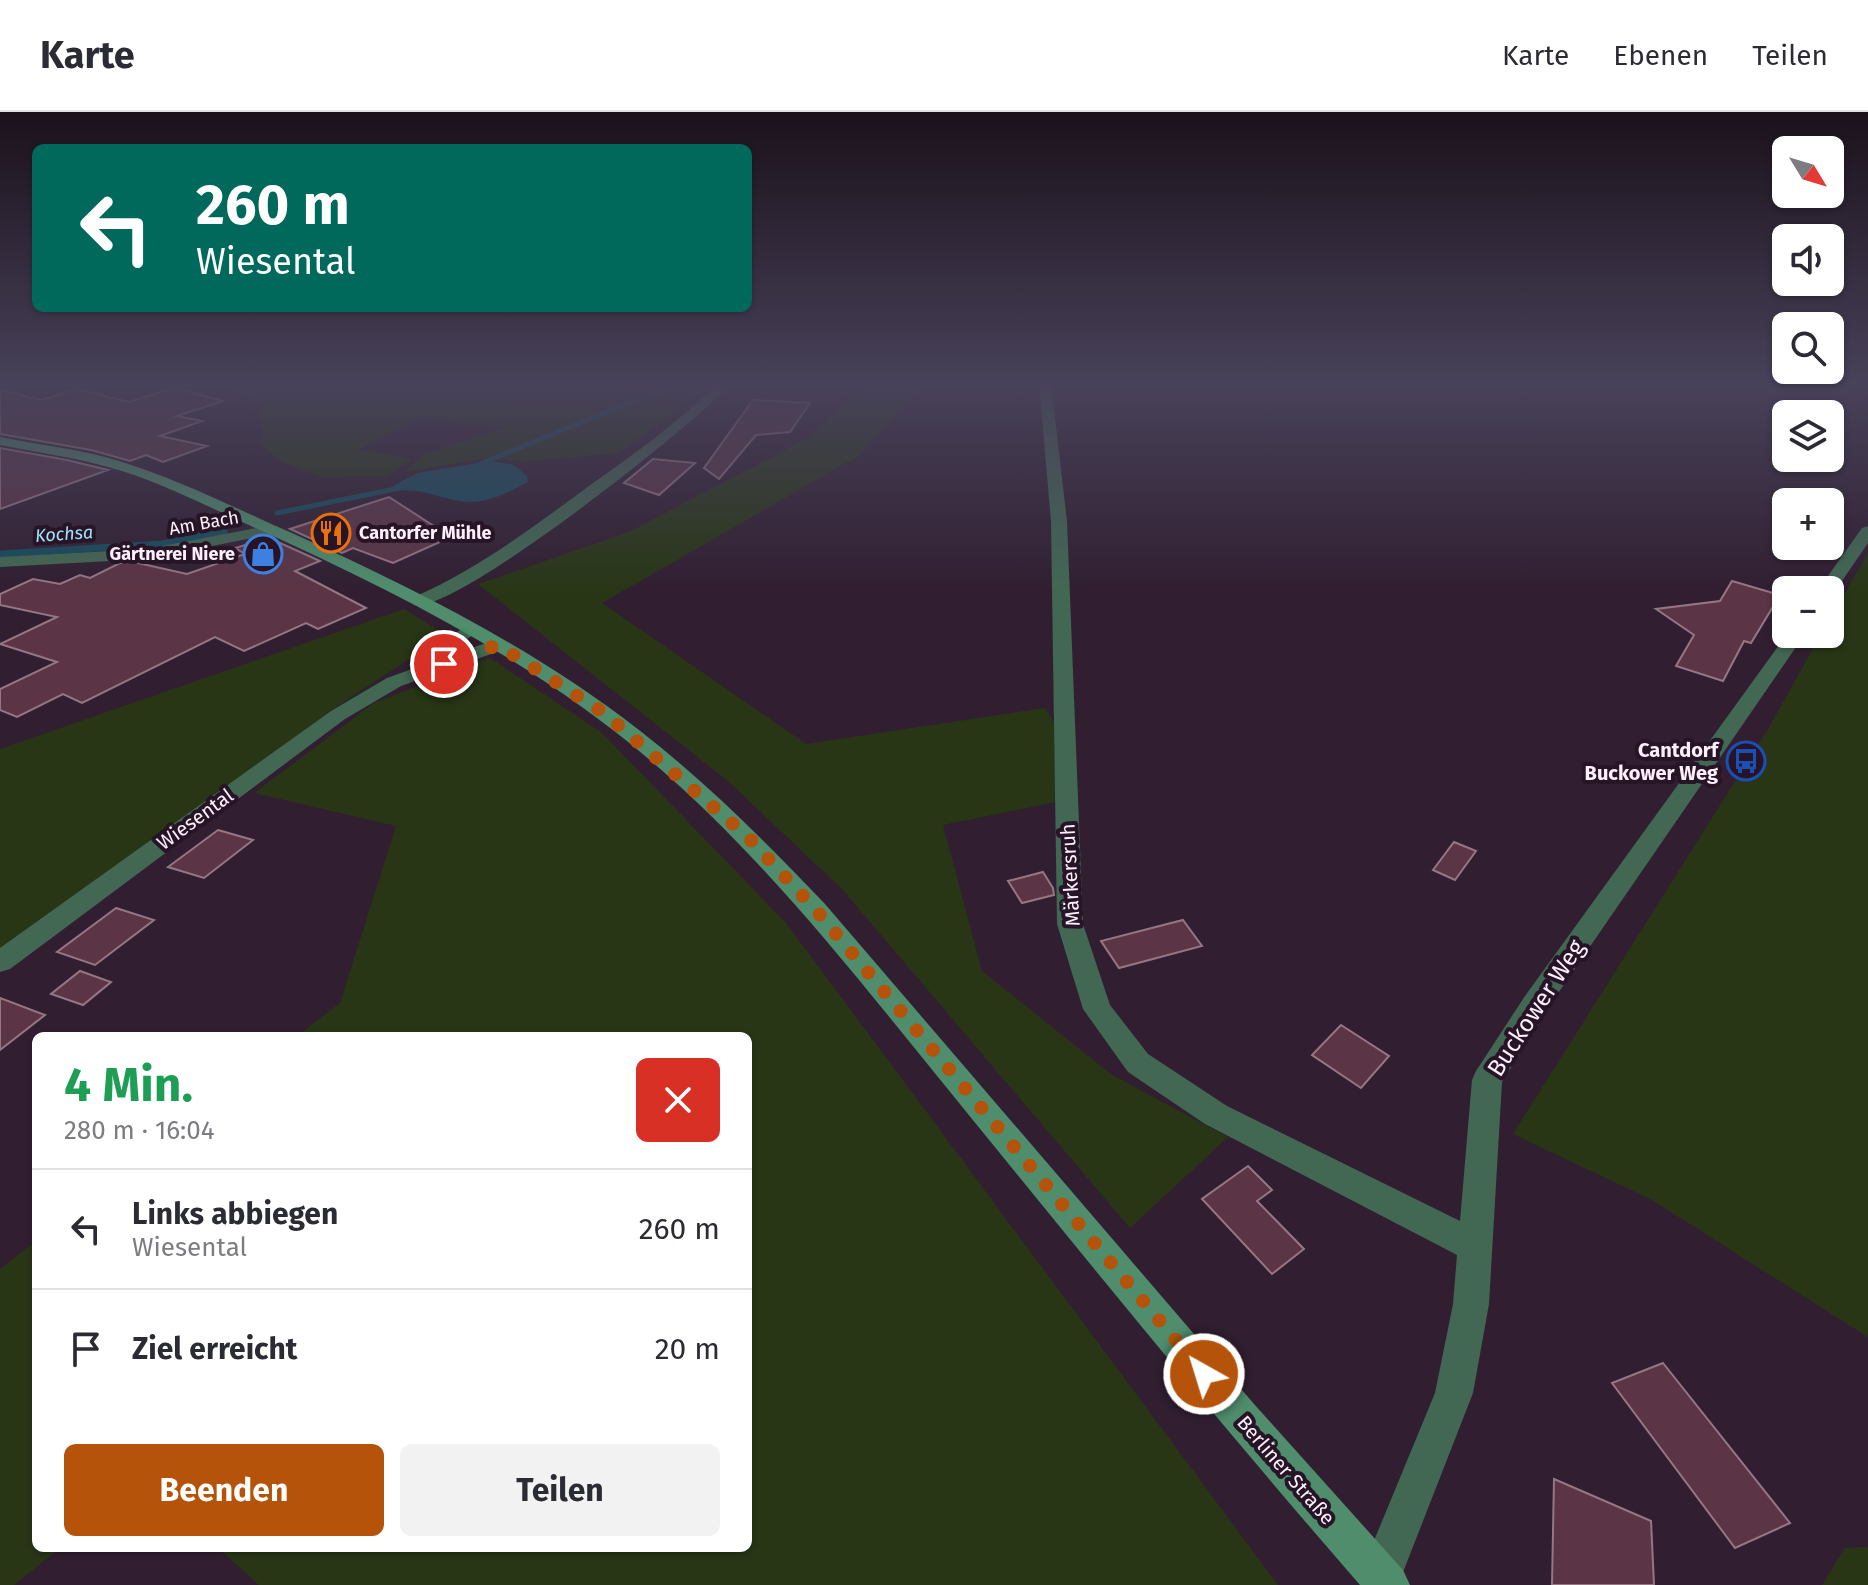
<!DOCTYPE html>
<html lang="de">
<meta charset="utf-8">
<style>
body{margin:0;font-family:"Fira Sans",sans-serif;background:#f2f2f3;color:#2b2b33;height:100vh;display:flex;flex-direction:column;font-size:30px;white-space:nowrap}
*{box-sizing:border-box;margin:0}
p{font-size:26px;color:#7c7c81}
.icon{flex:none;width:44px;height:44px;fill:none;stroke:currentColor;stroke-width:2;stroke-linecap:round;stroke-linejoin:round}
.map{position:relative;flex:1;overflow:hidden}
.details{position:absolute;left:32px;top:920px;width:720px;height:520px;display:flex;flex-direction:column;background:#fff;border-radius:12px;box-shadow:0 2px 6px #0004}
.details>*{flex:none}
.top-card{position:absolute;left:32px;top:32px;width:720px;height:168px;border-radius:12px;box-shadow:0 2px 6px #0004;background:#00695c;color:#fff;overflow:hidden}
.needle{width:52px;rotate:128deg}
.tools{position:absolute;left:1772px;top:24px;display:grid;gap:16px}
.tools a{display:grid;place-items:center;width:72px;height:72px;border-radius:12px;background:#fff;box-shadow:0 2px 6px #0004;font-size:40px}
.pin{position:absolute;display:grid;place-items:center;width:68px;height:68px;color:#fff;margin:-34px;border:4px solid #fff;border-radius:50%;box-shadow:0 2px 8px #0007}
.me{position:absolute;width:88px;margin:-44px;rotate:321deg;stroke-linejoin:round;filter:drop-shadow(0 0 6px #0008)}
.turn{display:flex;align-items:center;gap:28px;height:168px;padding:0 32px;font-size:36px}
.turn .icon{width:104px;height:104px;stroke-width:2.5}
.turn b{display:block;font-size:56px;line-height:68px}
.round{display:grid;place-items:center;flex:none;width:84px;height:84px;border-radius:12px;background:#f2f2f3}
.headline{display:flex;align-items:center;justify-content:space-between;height:136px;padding:0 32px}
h1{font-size:48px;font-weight:700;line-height:60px;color:#1e9e55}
.primary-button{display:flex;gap:16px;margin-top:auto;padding:16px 32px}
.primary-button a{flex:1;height:92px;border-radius:12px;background:#b45309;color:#fff;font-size:32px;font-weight:700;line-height:92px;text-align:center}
.primary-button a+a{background:#f2f2f3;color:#2b2b33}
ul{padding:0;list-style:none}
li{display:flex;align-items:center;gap:24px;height:120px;padding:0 32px;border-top:2px solid #e1e1e2}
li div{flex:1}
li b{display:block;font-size:30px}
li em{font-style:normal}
header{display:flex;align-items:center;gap:48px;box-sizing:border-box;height:112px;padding:0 40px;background:#fff;border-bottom:2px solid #e1e1e2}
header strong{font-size:38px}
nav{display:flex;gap:44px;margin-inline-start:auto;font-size:28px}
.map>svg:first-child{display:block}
.green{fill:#283616}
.water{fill:#164c5d}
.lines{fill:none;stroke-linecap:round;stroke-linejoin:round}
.stream-far1{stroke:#164c5d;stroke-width:5}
.stream{stroke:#164c5d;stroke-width:7}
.building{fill:#5b3446;stroke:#957784;stroke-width:2}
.street{fill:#426853;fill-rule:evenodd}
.secondary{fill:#4f8d6c;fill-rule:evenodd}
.route{stroke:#b45309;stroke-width:14;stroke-dasharray:0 25.2}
.labels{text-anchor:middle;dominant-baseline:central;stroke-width:8;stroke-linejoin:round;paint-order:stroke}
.far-street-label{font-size:18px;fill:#fdf0fc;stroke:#271527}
.far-poi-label{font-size:18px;font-weight:bold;fill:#fdf0fc;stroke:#271527;text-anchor:start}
.far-water-label{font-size:18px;font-style:italic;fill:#a0e2fa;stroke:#271527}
.poi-label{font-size:20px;font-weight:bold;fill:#fdf0fc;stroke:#271527;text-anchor:end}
.street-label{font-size:20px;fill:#fdf0fc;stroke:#271527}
.near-street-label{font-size:24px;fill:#fdf0fc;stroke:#271527}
</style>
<header>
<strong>Karte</strong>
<nav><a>Karte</a><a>Ebenen</a><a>Teilen</a></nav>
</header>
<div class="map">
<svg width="1868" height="1473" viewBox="0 0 1868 1473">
<rect width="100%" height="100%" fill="#311f31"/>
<!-- green -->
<path class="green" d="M220 271H709L696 285 619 341 526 349 483 347 404 360 424 342 506 315 423 304 359 337 413 347 388 364 322 365 281 350 263 333 260 293Z
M863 271H925L858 344 602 491 806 632 1045 596 1054 611 1056 690 943 713 982 859 1112 963 1228 1025 1130 1116 842 777 728 669 478 472 629 420 810 325Z
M1868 441V1225L1652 1088 1513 1022 1770 614 1821 522H1830V507Z
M404 497 446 523 333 597 0 846V637Z
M490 546 602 621 786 811 1278 1473H259L218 1436H748V924H297L340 891 396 714 254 681 374 591Z
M36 1129V1436H60L14 1473H0V1157Z
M1868 1435V1473H1822L1845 1436Z"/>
<!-- water -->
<path class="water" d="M490 349 514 353 527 364 528 370C513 378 498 386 482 389 453 395 427 374 395 379L391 375 417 361Z"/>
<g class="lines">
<!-- stream-far1 -->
<path class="stream-far1" d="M480 352 655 280 662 271
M277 401 405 375"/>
<!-- stream -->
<path class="stream" d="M0 442 162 432 224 419"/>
</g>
<!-- building -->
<path class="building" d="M174 276 223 289 177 304 202 309 160 324 207 334 163 350 146 343 130 349 91 338 0 322V278L41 288 77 277 129 290Z
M753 288 810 291 790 320 756 323 719 367 704 356Z
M0 336 67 348 108 358 0 397Z
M653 347 695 351 659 383 624 371Z
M389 385 451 425 393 451 353 436 342 441 290 417Z
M269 426 320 449 295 459 366 496 318 517 306 511 244 539 215 525 82 591 63 582 17 605 0 598V577L57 550 0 532 57 505 0 493V482L33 467 60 472 80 463 90 466 120 451H138L187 462 245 442 235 436Z
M1732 469 1780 483 1751 531 1744 529 1723 569 1676 554 1694 523 1656 497 1720 489Z
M218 718 253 728 204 766 168 755Z
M1454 730 1476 739 1455 768 1433 758Z
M1043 760 1053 776 1054 783 1022 791 1008 769Z
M116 796 154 808 95 853 57 840Z
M1183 808 1202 834 1119 856 1101 829Z
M80 859 111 870 83 893 51 882Z
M0 886 45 903 0 938Z
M1341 913 1389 944 1361 976 1312 943Z
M1248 1054 1272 1078 1257 1089 1304 1137 1272 1162 1202 1087Z
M1663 1251 1790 1411 1735 1436 1612 1271Z
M1554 1367 1651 1409 1654 1473H1552Z"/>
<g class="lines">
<!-- street -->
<path class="street" d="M718 271H731C699 310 454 503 414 493L411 489 414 485C478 457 533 415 589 374 634 342 679 310 718 271Z
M1039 271H1051L1067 409 1083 812 1110 893 1148 942 1227 994 1460 1109 1472 968 1476 959 1525 884 1787 522H1805L1545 900 1502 970 1489 1192 1473 1281 1398 1473H1362L1359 1465 1435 1281 1453 1192 1457 1143 1205 1012 1128 960 1083 897 1057 812 1051 409Z
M272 413 280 418 278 421 147 447 0 455V445L147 437Z
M1868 414V431L1833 482H1830V478H1818L1862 416Z
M471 511 480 516 477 520 439 547 498 527 507 533 505 537 401 574 345 607 10 857 0 860V836L331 599 387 566 412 557 409 553 412 549Z"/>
<!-- secondary -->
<path class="secondary" d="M0 325C39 333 81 337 119 349 178 367 235 396 292 421 413 476 534 536 639 618 706 670 766 730 825 792L1254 1292 1403 1458 1410 1473H1360C1226 1319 1097 1161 968 1002 868 880 772 752 651 649 533 548 392 478 251 414 204 393 157 368 108 355 72 345 36 340 0 333Z"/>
</g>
<!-- sky -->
<linearGradient id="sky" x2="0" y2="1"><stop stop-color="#1b111b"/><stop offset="0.57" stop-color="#48425a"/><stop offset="1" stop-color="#48425a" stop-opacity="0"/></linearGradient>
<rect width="1868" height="477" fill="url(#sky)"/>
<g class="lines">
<!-- route -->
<path class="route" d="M444 552 498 533 604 601 747 724 816 798 1204 1262"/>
</g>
<!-- icons -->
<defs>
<symbol id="restaurant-ring" viewBox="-11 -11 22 22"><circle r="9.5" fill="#271527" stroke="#e8710a" stroke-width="1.5"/><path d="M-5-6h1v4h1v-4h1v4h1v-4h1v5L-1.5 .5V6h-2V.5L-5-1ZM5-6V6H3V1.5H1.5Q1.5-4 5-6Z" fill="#e8710a"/></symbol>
<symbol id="shop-ring" viewBox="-11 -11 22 22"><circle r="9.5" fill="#271527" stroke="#3f7fe0" stroke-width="1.5"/><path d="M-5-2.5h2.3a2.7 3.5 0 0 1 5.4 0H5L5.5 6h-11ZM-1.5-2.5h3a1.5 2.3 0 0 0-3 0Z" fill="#3f7fe0"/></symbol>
<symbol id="bus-ring" viewBox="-11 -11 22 22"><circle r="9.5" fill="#271527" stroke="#1a4fb4" stroke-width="1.5"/><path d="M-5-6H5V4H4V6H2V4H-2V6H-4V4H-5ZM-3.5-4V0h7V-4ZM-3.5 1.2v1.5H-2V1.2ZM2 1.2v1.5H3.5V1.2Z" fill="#1a4fb4"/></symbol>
</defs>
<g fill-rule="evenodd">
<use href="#restaurant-ring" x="309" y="399" width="44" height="44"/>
<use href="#shop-ring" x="241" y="420" width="44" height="44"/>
<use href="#bus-ring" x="1724" y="627" width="44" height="44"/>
</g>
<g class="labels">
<!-- far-street labels -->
<g class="far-street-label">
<text transform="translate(204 411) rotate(-10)">Am Bach</text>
</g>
<!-- far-poi labels -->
<g class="far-poi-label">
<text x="359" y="421">Cantorfer Mühle</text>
<text x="235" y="442" text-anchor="end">Gärtnerei Niere</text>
</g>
<!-- far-water labels -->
<g class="far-water-label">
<text transform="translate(64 422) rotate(-4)">Kochsa</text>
</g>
<!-- poi labels -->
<g class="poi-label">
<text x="1718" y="638">Cantdorf<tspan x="1718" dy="23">Buckower Weg</tspan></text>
</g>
<!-- street labels -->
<g class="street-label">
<text transform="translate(195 707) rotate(-36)">Wiesental</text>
<text transform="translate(1070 763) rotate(-93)">Märkersruh</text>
<text transform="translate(1286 1358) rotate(49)">Berliner Straße</text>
</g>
<!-- near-street labels -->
<g class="near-street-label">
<text transform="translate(1536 896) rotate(-57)">Buckower Weg</text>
</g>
</g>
</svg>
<div class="tools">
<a><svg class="needle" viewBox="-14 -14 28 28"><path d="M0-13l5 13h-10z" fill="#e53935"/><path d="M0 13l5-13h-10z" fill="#7c7c81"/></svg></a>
<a><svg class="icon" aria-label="sound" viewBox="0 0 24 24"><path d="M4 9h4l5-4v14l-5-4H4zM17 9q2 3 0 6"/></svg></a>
<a><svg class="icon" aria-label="search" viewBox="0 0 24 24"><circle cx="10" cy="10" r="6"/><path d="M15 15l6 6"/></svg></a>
<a><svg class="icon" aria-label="layers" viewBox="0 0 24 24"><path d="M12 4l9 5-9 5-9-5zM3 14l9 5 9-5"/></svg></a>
<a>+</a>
<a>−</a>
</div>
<div class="pin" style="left:444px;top:552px;background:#d93025"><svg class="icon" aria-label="arrive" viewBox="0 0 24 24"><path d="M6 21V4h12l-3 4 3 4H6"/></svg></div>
<svg class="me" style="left:1204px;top:1262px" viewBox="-20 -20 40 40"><circle r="17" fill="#b45309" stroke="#fff" stroke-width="3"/><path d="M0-11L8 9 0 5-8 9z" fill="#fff"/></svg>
<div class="top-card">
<div class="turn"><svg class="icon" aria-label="left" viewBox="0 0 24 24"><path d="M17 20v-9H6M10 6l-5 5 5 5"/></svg><div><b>260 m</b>Wiesental</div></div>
</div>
<section class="details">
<div class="headline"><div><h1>4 Min.</h1><p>280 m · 16:04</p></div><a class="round" style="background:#d93025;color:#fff"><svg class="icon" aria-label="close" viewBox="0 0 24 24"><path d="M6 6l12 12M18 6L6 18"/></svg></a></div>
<ul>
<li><svg class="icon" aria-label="left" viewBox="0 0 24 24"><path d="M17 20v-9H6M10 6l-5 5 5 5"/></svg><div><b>Links abbiegen</b><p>Wiesental</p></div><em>260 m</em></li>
<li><svg class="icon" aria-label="arrive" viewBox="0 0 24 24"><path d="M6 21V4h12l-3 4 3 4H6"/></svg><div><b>Ziel erreicht</b></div><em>20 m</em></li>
</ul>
<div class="primary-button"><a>Beenden</a><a>Teilen</a></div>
</section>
</div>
